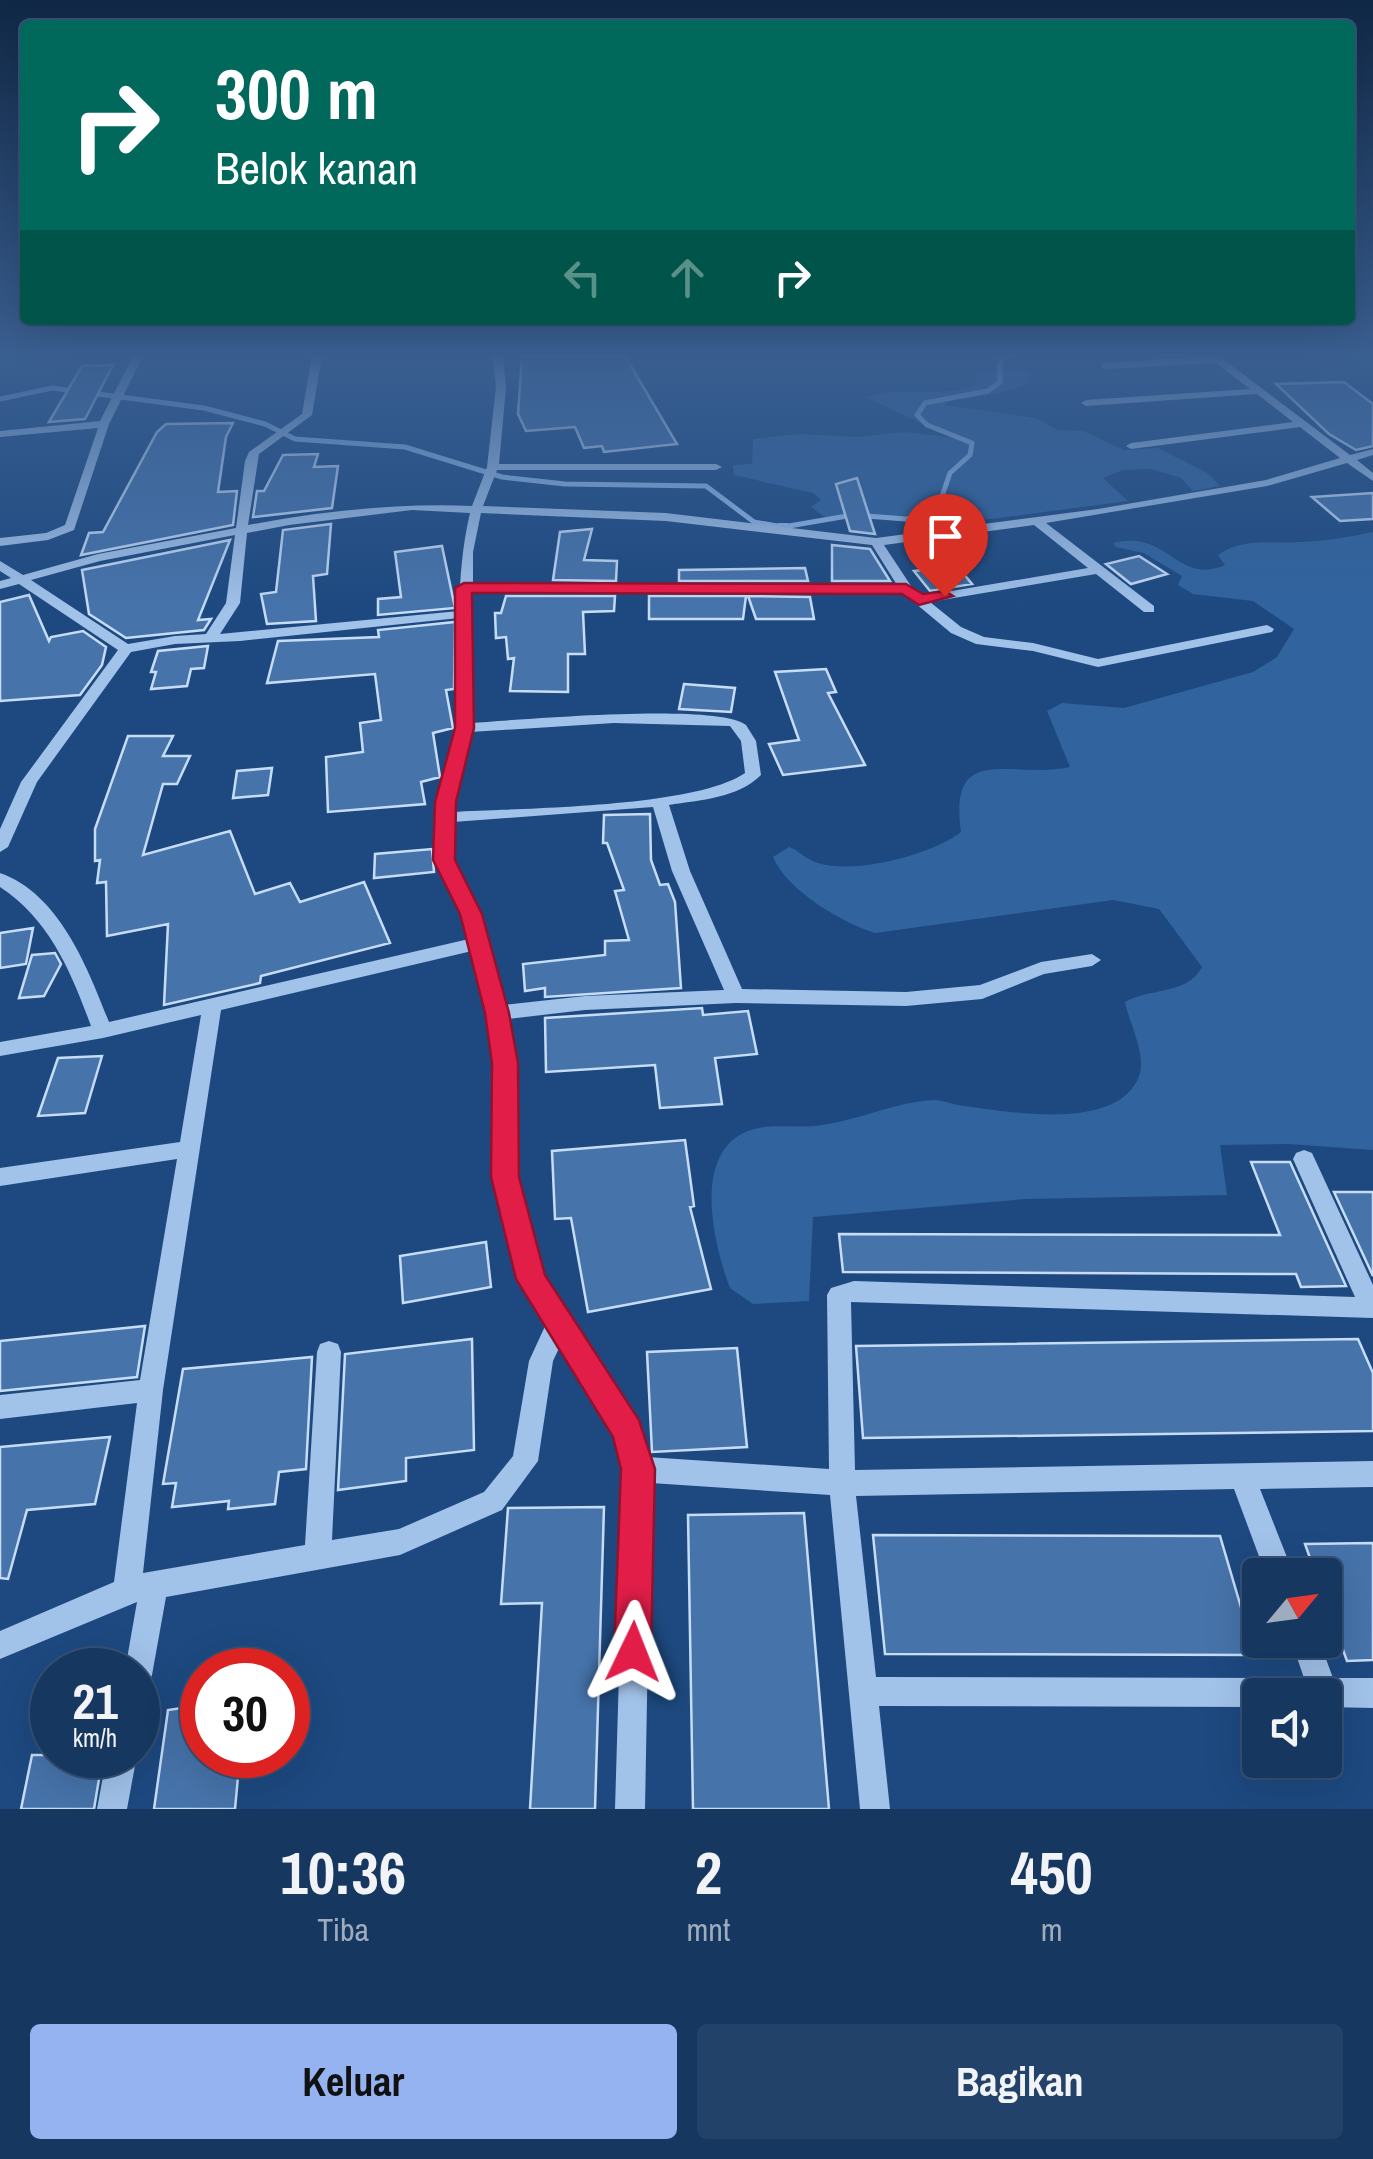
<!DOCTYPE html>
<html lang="id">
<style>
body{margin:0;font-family:"Archivo Narrow",sans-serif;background:#234269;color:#f1f3f6;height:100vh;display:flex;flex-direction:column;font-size:38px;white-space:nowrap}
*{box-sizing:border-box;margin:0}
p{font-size:32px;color:#9eacbd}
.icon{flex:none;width:55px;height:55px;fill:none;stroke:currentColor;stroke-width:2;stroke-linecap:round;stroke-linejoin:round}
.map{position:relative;height:1809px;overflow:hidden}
.sheet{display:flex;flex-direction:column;background:#163760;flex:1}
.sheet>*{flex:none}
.top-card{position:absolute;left:20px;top:20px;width:1335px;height:305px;border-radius:10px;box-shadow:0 10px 40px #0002,0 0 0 2px #355175;background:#00695c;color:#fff;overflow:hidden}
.needle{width:65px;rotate:61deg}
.tools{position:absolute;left:1242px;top:1558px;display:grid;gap:20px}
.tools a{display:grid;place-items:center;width:100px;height:100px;border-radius:10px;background:#163760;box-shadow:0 10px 40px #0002,0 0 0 2px #355175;font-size:50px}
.speed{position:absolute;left:30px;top:1648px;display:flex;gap:20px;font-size:50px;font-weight:700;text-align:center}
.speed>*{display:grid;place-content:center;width:130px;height:130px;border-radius:50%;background:#163760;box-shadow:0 10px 40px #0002,0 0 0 2px #355175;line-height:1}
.speed small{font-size:25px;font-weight:400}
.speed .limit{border:15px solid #d22;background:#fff;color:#111}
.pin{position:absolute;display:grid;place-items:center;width:85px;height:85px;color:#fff;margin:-102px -42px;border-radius:50% 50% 50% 0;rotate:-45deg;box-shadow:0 0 10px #0007}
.pin .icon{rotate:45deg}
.me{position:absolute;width:110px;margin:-55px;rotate:2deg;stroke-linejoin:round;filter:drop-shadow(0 0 8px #0008)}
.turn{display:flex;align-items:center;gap:35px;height:210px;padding:0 30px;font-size:45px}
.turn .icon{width:130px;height:130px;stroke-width:2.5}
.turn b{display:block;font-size:70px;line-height:85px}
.lanes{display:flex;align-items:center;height:95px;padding:0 30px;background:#0003;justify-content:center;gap:50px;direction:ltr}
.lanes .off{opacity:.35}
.eta{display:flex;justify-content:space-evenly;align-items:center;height:170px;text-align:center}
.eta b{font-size:60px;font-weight:700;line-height:70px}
.button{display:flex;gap:20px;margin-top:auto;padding:20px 30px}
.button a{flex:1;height:115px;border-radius:10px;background:#95b2f1;color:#111;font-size:40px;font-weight:700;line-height:115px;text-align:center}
.button a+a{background:#234269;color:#f1f3f6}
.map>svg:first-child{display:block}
.green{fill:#31639e}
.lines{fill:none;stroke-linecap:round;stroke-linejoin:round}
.stream-far1{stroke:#95bdeb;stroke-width:5}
.stream{stroke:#95bdeb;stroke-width:6}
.building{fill:#4673aa;stroke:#c6dcf7;stroke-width:2.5}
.minor{fill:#a1c2e9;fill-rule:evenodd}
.route{fill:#e11d48;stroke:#92132f;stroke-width:2.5}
</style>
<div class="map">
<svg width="1373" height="1809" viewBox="0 0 1373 1809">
<rect width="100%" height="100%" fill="#1d4980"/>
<!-- green -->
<path class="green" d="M1017 367 1029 371 1027 384C1000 394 977 398 950 400L945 405 1036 418 1057 430 1083 431 1124 450 1158 448 1209 474 1220 486 1193 491 1181 478 1151 469 1123 470 1103 478 1128 501 960 523 904 516 825 517 811 507 821 500 813 493 734 475 733 465 752 464 753 439 800 434 856 437 905 432 954 438 867 398C889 384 942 400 975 385L978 375Z
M1373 532V1150L1289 1144 1220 1145 1227 1195 1026 1199 813 1217 809 1301 753 1304 730 1288C714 1246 691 1153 748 1131 770 1123 792 1128 815 1126 855 1122 894 1102 934 1100 943 1100 954 1105 964 1106 1010 1112 1118 1132 1139 1076 1147 1056 1129 1022 1125 1002 1148 988 1188 995 1202 967L1159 909 1113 900 875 933C843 923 787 891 773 857L789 847C798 850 801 855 809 859 842 879 933 855 961 832 948 740 1012 780 1070 767L1047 711 1062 703 1124 708 1253 672 1277 657 1294 629 1253 601 1193 594 1178 585 1182 576 1144 553 1116 547 1113 543C1169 529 1177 586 1225 565L1218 555C1242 537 1275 544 1302 542 1326 541 1350 537 1373 532Z"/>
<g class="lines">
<!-- stream-far1 -->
<path class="stream-far1" d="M0 399 52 388 204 408 265 424 295 439 405 447 502 477 565 484 706 486 754 522 783 527 853 515 906 519 936 514 950 473 970 455 972 443 927 425 917 415 925 403 988 391 1000 382V360L1008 356"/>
<!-- stream -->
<path class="stream" d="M779 526H787"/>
</g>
<!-- building -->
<path class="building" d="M522 356H625L677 444 604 452 602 446 584 448 575 427 526 431 518 414Z
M113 365 85 419 49 422 82 366Z
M1344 382 1373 404V446L1356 450 1329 434 1276 384Z
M233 423 226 437 218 492 237 491 233 525 81 555 89 533 103 532 157 432 166 424Z
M318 454 314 467 338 466 332 508 253 517 257 491H264L283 455Z
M857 478 875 534 850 531 836 484Z
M1373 493V519L1340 521 1312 497Z
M331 524 327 574 313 576 316 621 267 624 261 594 276 592 283 530Z
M592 529 584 560 617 561 616 581 553 580 560 532Z
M230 540 198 620 211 619 204 630 126 638 89 614 82 570Z
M832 545 870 549 890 581H832Z
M442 546 455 608 378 615V599L401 597 395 552Z
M1139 556 1167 574 1131 584 1106 564Z
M957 566 972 584 930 591 914 571Z
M805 568 808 581H679V570Z
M29 595 49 641 51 637 83 631 106 647 102 665 80 695 0 701V602Z
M506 596H615L614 611 583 612 585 654H568V692L510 691 514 658 508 659 506 637 496 638 495 613H501Z
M649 596H746L743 619H649Z
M748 596 810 597 814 619H756Z
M455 622 454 689 446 690 453 728 433 733 440 777 421 782 425 804 328 812 326 757 363 752 360 723 381 720 375 674 267 683 278 641 379 637 378 630Z
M208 646 204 668 191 669 187 686 151 689 156 672H151L158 651Z
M826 669 836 692 828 693 865 765 783 775 769 744 799 740 775 672Z
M684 684 735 688 731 712 679 709Z
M128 736H173L163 756H190L177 784H163L143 855 230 831 255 894 290 883 300 902 364 882 390 943 261 976 260 983 164 1005 168 924 107 936 106 882 97 883 100 860 95 861V829Z
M272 768 268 795 233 798 237 771Z
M650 814 651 860 660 885 668 884 675 902 681 988 545 997V988L525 991 523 964 605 955V941L629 940 615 891 624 890 607 843H603L604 815Z
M432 849 434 872 374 878 375 854Z
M33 928 26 964 0 968V933Z
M55 953 61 964 44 996 19 998 32 955Z
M702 1008 703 1015 748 1011 757 1054 715 1058 722 1104 660 1108 655 1065 546 1072 545 1018Z
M102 1056 85 1113 38 1116 58 1058Z
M685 1140 694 1206 690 1207 711 1289 588 1312 571 1218 555 1219 552 1151Z
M1251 1162H1290L1346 1286 1301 1287 1296 1274 843 1272 839 1234 1280 1235Z
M1334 1192H1373V1276Z
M486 1242 491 1287 403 1303 400 1256Z
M145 1326 137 1377 0 1391V1341Z
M472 1339 474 1450 406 1458V1481L338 1490 345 1354Z
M1358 1339 1373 1373V1431L863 1438 856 1346Z
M737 1348 747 1447 652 1452 647 1352Z
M312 1357 306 1469 279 1472 275 1504 228 1509 229 1501 172 1507 176 1483 163 1484 183 1369Z
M110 1437 95 1504 27 1510 8 1579 0 1578V1447Z
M604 1507 595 1809H530L542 1603 501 1604 508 1508Z
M804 1513 829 1809H693L688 1515Z
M873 1535 1220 1536 1255 1655 885 1654Z
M1373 1543V1660L1347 1661 1325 1600V1575H1316L1305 1544Z
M202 1705V1755H240L235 1809H154L168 1710Z
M32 1755H103L94 1809H21Z"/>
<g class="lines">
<!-- minor -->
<path class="minor" d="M133 356H143L109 424 74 530 48 540 0 546V538L46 533 65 525 98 428 0 437V431L100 421Z
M312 356H322L312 415 259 454 248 525C322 511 397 503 472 506L487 467 496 387 493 356H503L506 387 499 464H716L722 467 716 470H497L483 506 666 513 876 538 1098 509 1266 480 1340 458 1300 427 1131 449 1126 446 1131 443 1293 422 1257 394 1086 406 1081 403 1086 400 1250 389 1216 363 1105 369 1100 366 1105 363 1209 356H1219L1350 455 1373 449V455L1357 460 1373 473V481L1347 463 1267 486 1046 523 1154 606V612H1144L1096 574 930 602 961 627 984 637 1033 643 1098 659 1267 625 1274 629 1272 632 1098 667 1033 651 976 644 951 633 903 593 473 592 471 723C519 720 716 702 746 725L756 741 761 775C738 798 700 800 669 805L690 871 742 989 906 992 980 985 1041 962 1092 954 1101 960 1092 966 1044 974 982 999 906 1006 736 1003 585 1010 508 1019 515 1063 516 1177 542 1276 636 1422 647 1457 829 1469 827 1295 831 1288 854 1281 1355 1297 1293 1159 1296 1153 1304 1150 1312 1153 1373 1285V1318L851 1302 855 1470 1373 1461V1487L1260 1489 1294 1575H1266L1234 1489 856 1496 876 1677 1304 1678 1291 1640H1319L1333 1678H1373V1708L1325 1707V1695H1260V1707L879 1706 890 1809H860L830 1495 651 1483 645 1809H615L625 1469 616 1436 560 1346 553 1361 538 1461 502 1510 400 1555 166 1597 152 1675 148 1685 138 1689V1670H125L137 1602 0 1659V1631L114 1582 137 1403 0 1419V1395L140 1380 177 1159 0 1186V1168L180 1142 201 1015 103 1038 0 1056V1042L91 1026C71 972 50 920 0 887V873C60 894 88 969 109 1022L469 939 462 914 436 859 437 803 457 728 459 618 240 641 175 644 131 652 37 782 8 847 0 852V829L21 782 118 650 19 584 0 589V581L11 578 0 571V561L23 575 98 554 236 528 245 461 249 452 302 414ZM412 510 470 513C462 547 460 578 459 611L220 634 240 603 247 533 289 525ZM481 513 666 521 872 545 897 585 473 584V552ZM1034 525 1088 568 922 596 911 586 884 545ZM235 535 226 603 206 634 175 636 128 644 31 580 100 561ZM614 723 730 726 741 741 745 773C694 808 520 808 453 812L470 732ZM653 807 672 871 724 990 585 996 504 1005 480 914 452 859 453 822ZM472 951 487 1013 495 1063 494 1177 519 1279 546 1324 529 1361 513 1456 484 1492 399 1529 332 1540 341 1352 338 1344 329 1341 320 1344 317 1352 305 1545 143 1573 163 1390 221 1010Z
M107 1755H137L127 1809H97Z"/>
</g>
<!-- sky -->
<linearGradient id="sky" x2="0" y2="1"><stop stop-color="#102846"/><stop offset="0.58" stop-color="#3a5f91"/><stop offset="1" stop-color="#3a5f91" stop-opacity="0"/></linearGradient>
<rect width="1373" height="610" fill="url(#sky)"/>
<!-- route -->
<path class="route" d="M906 584 923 594 945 591 953 596 919 605 902 594 472 593 474 728 456 802 455 860 482 914 509 1013 518 1063 519 1177 545 1275 639 1420 655 1469 651 1652 646 1665 633 1670 620 1665 614 1652 621 1469 613 1437 516 1279 491 1177 492 1063 485 1013 460 914 433 860 435 802 455 728V588L464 583Z"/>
</svg>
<div class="tools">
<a><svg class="needle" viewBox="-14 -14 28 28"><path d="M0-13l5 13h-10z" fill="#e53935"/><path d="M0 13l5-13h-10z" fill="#9eacbd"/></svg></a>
<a><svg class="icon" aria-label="sound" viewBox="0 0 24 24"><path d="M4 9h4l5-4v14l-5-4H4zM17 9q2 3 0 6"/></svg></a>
</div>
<div class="speed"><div>21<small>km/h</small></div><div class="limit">30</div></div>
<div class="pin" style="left:945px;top:596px;background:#d93025"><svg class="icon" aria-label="arrive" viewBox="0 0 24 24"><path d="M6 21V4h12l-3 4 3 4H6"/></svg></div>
<svg class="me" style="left:633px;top:1652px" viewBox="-20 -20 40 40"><path d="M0-17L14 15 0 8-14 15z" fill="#e11d48" stroke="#fff" stroke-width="4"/></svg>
<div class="top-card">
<div class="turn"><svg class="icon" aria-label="right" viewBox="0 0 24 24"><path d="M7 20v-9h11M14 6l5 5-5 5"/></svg><div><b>300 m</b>Belok kanan</div></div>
<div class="lanes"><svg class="icon off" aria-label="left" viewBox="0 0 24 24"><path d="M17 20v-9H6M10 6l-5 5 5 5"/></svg><svg class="icon off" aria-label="ahead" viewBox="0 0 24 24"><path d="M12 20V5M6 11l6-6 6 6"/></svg><svg class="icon" aria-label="right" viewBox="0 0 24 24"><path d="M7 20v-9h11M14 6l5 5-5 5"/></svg></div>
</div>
</div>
<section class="sheet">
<div class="eta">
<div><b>10:36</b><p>Tiba</p></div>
<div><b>2</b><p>mnt</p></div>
<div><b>450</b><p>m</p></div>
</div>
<div class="button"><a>Keluar</a><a>Bagikan</a></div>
</section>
